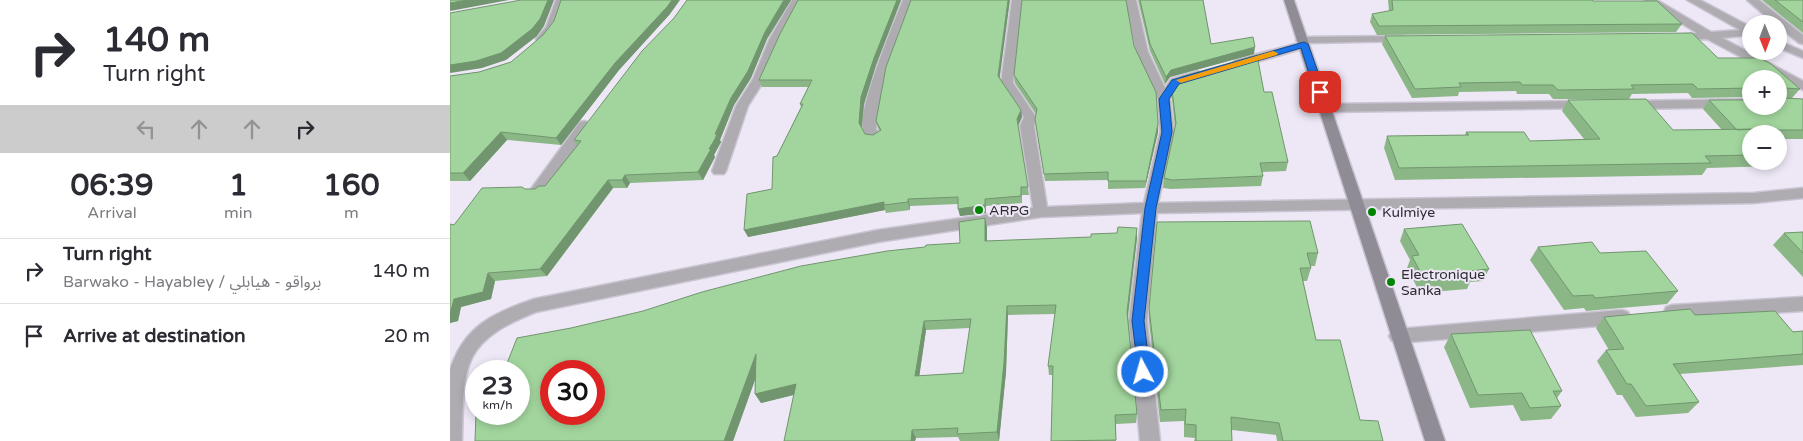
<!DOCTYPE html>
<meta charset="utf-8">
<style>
body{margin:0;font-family:"Varela Round","Noto Sans Arabic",sans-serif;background:#f7f7f7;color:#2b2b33;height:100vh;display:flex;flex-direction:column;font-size:19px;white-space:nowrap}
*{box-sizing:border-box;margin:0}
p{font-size:16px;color:#7c7c81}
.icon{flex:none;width:28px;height:28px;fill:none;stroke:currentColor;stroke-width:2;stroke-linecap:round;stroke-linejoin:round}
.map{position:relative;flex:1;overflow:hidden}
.drawer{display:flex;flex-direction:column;background:#fff;width:450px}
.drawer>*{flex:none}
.guide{background:#fff;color:#2b2b33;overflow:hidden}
.needle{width:32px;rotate:179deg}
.controls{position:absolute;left:1292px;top:15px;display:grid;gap:10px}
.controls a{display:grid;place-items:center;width:45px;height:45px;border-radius:50%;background:#fff;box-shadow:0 2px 8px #0003;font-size:25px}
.speed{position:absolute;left:15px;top:360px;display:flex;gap:10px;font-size:25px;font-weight:700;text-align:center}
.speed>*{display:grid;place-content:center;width:65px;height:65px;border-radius:50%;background:#fff;box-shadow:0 2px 8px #0003;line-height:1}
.speed small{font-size:12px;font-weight:400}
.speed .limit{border:8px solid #d22;background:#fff;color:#111}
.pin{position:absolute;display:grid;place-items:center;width:42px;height:42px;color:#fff;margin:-21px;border-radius:10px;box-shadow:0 2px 8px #0006}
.me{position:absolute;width:55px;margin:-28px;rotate:354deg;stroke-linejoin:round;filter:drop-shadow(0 0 4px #0008)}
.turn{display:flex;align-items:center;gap:18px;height:105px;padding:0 20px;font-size:22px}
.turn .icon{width:65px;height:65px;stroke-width:2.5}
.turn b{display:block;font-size:35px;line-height:42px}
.lanes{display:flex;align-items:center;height:48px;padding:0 20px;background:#0003;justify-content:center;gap:25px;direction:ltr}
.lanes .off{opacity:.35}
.eta{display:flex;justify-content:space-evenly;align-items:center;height:85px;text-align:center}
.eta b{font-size:30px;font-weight:700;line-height:35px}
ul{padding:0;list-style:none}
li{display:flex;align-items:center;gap:15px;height:65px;padding:0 20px;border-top:1px solid #e1e1e2}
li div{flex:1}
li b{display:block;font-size:19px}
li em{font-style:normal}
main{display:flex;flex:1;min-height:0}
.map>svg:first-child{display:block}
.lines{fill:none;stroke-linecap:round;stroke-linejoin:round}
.minor-casing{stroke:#cbc5d3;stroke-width:3}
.secondary-casing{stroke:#cbc5d3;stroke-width:3}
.minor{fill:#aeabb1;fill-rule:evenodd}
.secondary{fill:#908c95;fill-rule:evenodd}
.wall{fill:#8bb787;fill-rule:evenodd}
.shaded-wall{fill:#71956e}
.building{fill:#a2d59d;stroke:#71956e;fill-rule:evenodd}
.route{fill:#1a73e8;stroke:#114b97}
.slow{fill:#f59e0b}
.poi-dot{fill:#008402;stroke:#eee7f6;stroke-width:2}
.labels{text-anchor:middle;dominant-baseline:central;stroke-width:4;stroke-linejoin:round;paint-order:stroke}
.poi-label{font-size:14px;fill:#2e2b31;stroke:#eee7f6;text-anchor:start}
</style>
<main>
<section class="drawer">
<div class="guide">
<div class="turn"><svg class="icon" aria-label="right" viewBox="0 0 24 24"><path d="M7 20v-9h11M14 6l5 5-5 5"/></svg><div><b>140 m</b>Turn right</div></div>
<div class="lanes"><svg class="icon off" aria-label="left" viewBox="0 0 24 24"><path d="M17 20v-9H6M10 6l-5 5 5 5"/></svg><svg class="icon off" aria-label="ahead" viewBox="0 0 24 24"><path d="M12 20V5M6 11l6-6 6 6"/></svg><svg class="icon off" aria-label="ahead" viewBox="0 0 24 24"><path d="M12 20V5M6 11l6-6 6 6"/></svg><svg class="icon" aria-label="right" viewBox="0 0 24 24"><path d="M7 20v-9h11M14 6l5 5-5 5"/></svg></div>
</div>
<div class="eta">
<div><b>06:39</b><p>Arrival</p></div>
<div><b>1</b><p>min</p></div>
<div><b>160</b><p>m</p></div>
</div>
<ul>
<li><svg class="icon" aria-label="right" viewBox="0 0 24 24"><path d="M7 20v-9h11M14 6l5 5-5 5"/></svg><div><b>Turn right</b><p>Barwako - Hayabley / برواقو - هيابلي</p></div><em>140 m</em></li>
<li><svg class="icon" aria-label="arrive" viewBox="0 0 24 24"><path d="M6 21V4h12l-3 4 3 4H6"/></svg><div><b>Arrive at destination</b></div><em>20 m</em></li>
</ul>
</section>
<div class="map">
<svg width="1353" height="441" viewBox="0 0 1353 441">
<rect width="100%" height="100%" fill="#eee7f6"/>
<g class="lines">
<defs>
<path id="minor" d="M106 0H116L107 27 96 41H88L86 39 96 27Z
M342 0H352L331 40 315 79 298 106 276 171 274 174H264L262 171 286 106 303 79 319 40Z
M453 0H463L436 74 426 129 431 137 424 141 419 140C417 137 414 133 413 130 407 111 444 22 453 0Z
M562 0H572L563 83 586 117 584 126 597 207 694 203 710 132 708 99 686 52 676 0H686L698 52 715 88 721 79 748 71 754 75 752 78 729 85 720 99 724 132 708 203 1304 193 1353 188V198L1304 203 707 213 697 321 710 441H690L679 321 692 213 591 217 428 242 86 312C10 342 14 366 12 441H0V370C14 326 43 313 84 299L428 230 583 208 570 126 574 117 551 83Z
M1194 0H1207L1261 32 1290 30 1237 0H1250L1301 27V35L1272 38 1353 81V90L1257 39 1222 40 1220 38 1222 36 1247 33Z
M1297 0H1309L1353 35V44L1349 43 1329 27V24H1325Z
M953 36 959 39 957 41 859 43 858 47 793 66 789 67 783 63 785 60 849 43 846 40 852 37Z
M1329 41 1353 51V58L1329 48Z
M1301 99V106H1303L1301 107 1182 109 1176 105 1182 101Z
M1134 101 1138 102 1140 105 1138 108 875 112 869 108 875 104Z
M135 121 142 125 91 195H81L79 192 81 189 130 122Z
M1353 297V311L1222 319 1216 317 1214 312 1216 307 1222 305Z
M1172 310 1178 312 1180 317 1178 322 1172 324 948 343 942 341 939 336 942 331 948 329Z"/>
<path id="secondary" d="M834 0H844L995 441H975Z"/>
</defs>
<!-- minor casing -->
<use href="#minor" class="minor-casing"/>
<!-- secondary casing -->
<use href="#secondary" class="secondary-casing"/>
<!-- minor -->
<use href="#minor" class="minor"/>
<!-- secondary -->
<use href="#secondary" class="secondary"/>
</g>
<!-- wall -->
<path class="wall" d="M237 0H341L317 39 301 78 284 105 270 140 271 142 264 155 265 157 253 180 180 183 177 188H163L97 276 45 281 41 299 11 307 8 321 0 323V224L4 225 75 189H85L95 186 127 145 124 140 224 18Z
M348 0H451L426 65 414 104 412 128 415 134 423 135 429 131 426 121 550 78 571 110 572 117 568 126 579 195H572V203L536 206V213L510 216 508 204 460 206V210L436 213 435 210 298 237 322 189 327 156 351 107 350 104 358 87H312L309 80Z
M688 0H753L761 44 804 54 720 77 715 84 700 51Z
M938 0H1142L1143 1 1232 24 1226 32 927 35 920 22 922 14 939 11Z
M1312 0H1353V33Z
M220 14 169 70 111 145 57 140 20 181H0V76L29 72Z
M935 36 1268 58 1350 89 1342 98H1333L1353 99V139H1329V134H1301V161H1329V149L1334 154 1325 166 1257 168 1252 175 945 180 934 148 937 136 1015 135 1016 132 1080 141 1134 139 1112 111 1118 100 1223 130H1272L1253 109 1259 100 1329 106 1301 79V98V97L1242 98 1238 93 1182 94 1179 99H1103L1099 94H1067L1066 91 1009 92 1008 96 962 98 932 44Z
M684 46 708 124V132L695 188 658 189V180L595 181 586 126 585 119 586 114 565 83 564 75Z
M722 90 814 92 838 162 836 171 812 172 813 176 811 186 721 189 713 188 714 178 725 128 722 99Z
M535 218 537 227V241L687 238 678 317 687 414 686 423 666 424V441H601L603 375H599L598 366 605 314 558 315 556 372 549 441H510L508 437 466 438 465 441H334L344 395 311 403 305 394V380L283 441 69 414 121 328 510 243ZM520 328 513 373 469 376 476 330Z
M707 222 868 253 865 266H861V268L857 281H853L866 340 910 420 933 441H827L826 435 782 430V441H744L745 438 734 437V421L710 422 699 321V308Z
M954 229 1039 269 1033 281 1020 282 1017 289 970 293 957 268 960 260 950 241Z
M1353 232V277L1323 245 1334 233Z
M1088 247 1150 253 1228 291 1217 304 1136 311 1134 308 1114 310 1080 260Z
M1245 315 1343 332 1353 331V365L1230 374 1249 402 1238 413 1186 417 1172 395H1167L1147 361 1156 350H1159L1146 328 1154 317Z
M1001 334 1112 391 1107 398 1111 406 1101 419 1071 421 1063 405 1020 408 994 347Z"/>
<!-- shaded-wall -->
<path class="shaded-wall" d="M18 0H59L0 11V3Z
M98 0H104L94 26 87 36 56 60 32 68 0 73V65Z
M222 0H230L220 14 169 70 111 145 106 138 165 63Z
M334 0H341L317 39 301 78 284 105 270 140 271 142 264 155 265 157 253 180 248 172 259 149 281 98 315 32Z
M447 0H451L426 65 414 104 411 131 409 123 411 97 424 58Z
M558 0H560L549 83 548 76Z
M805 47 804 54 720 77 715 84 716 77 721 70Z
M571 110 572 117 568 126 567 119Z
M708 124V132L695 188 696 181Z
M51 132 57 140 20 181 13 173Z
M175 175 180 183 177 188 172 180Z
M158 180 163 188 97 276 90 269Z
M458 199 460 206V210L458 202Z
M535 199 536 213 510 216 508 209Z
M434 202V205L435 210 298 237 294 230Z
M535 218 537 227V251L535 241Z
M687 228V238L677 321V312Z
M38 273 45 281 41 299 11 307 8 321 0 323V314L4 299Z
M557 306 558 315 556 372 549 441 547 432Z
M474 321 476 330 468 385 465 376Z
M306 354 311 363 283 441H274Z
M346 384 351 393 311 403 305 394Z
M462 430 466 438 465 441H461Z"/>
<!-- building -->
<path class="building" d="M0 0H18L0 3Z
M71 0H98L90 19 82 29 51 53 26 61 0 65V13Z
M111 0H222L217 7 165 63 106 138 51 132 13 173H0V76L29 72 61 62 93 35 104 21Z
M237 0H334L315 32 298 71 281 98 265 134H267L265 139 259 149H261L248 172 175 175 172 180H158L90 269 38 273 33 292 4 299 0 314V224L4 225 32 188 72 187 75 189H85L89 186H95L131 141 124 140 192 51 224 18Z
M348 0H447L424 58 411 97 409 123 415 134 423 135 431 130 426 121 436 67 461 0H558L548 76 571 110 567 119 578 187H571V196L535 199V205L508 209V197L458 199V202L434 205V202L294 230 297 194 322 189 323 157 327 156 353 104H350L362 80H309L330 34Z
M572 0H676L684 46 706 92 708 124 696 181H658V172L594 174 585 119 587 109 564 75Z
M690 0H753L761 44 803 37 805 47 721 70 716 77 700 44Z
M942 0H1142L1143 1H1207L1232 24 929 26 922 14 943 10Z
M1325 0H1353V22Z
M1242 33 1268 58H1310L1321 64 1350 89 1335 88 1333 98 1353 99V130H1310L1309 129 1287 130 1259 100H1301V106H1329V79H1301V88L1248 89 1243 84 1181 85 1184 89 1108 90 1103 85H1072L1070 82 1009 83 1011 87 965 89 935 36Z
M807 55 814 92H822L838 162 810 163 813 176 722 180 714 178 726 123 722 90 731 77Z
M1196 99 1223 130 1309 129 1314 134H1301V155L1255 156 1261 163 949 168 937 136 1019 135 1016 132H1074L1080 141 1150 139 1118 100Z
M1329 149 1334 154H1329Z
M535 218V241L641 237V234L667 233 668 227 687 228 677 312 687 414 665 415 666 440 601 441 603 366H598L606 305 557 306 554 363 547 432 507 434 508 428 462 430 461 441H334L346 384 305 394 306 354 274 441H25L26 413 69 414V371H54L67 338 121 328 193 311 252 292 351 266 437 251 475 247 476 245 510 243 509 222ZM521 319 513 373 465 376 474 321ZM101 371H144V414H101Z
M860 221 868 253H857L861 268H850L866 340H890L910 420 928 421 933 441H833L829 423 781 417 782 441H746V425L735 424 736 409 711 410 699 308 707 222Z
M1012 224 1039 269 1019 271 1023 277 975 281 962 256 969 255 954 229Z
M1353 232V253L1334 233Z
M1142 242 1150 253 1196 251 1228 291 1145 298 1143 295 1123 296 1088 247Z
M1240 309 1245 315 1325 311 1343 332 1353 331V354L1223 364 1249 402 1196 406 1181 384H1177L1156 350 1174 349 1154 317Z
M1080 330 1112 391H1103L1111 406 1080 408 1072 393 1028 395 1001 334Z"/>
<!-- route -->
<path class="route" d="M854 42 858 44 875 92 873 94 870 95 865 92 851 48 729 84 719 99 722 132 706 208 694 321 700 372 698 377 693 378 689 377 682 321 695 208 712 132 709 99 722 80Z"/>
<!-- slow -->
<path class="slow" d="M823 51 828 53 827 55 734 82 731 83 726 80Z"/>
<!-- markers -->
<g class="poi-dot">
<circle cx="529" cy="210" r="5"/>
<circle cx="922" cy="212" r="5"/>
<circle cx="941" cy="282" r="5"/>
</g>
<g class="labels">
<!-- poi labels -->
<g class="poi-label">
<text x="539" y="210">ARPG</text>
<text x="932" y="212">Kulmiye</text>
<text x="951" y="274">Electronique<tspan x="951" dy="16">Sanka</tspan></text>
</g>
</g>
</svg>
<div class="controls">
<a><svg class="needle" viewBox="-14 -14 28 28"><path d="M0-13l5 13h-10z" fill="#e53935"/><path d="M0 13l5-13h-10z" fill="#7c7c81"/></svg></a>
<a>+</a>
<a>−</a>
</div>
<div class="speed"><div>23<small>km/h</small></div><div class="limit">30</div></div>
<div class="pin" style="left:870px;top:92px;background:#d93025"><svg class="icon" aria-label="arrive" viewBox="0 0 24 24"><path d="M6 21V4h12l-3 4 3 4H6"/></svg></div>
<svg class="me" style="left:693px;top:372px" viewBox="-20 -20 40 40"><circle r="17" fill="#1a73e8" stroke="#fff" stroke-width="3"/><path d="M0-11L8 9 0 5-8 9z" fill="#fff"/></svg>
</div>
</main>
